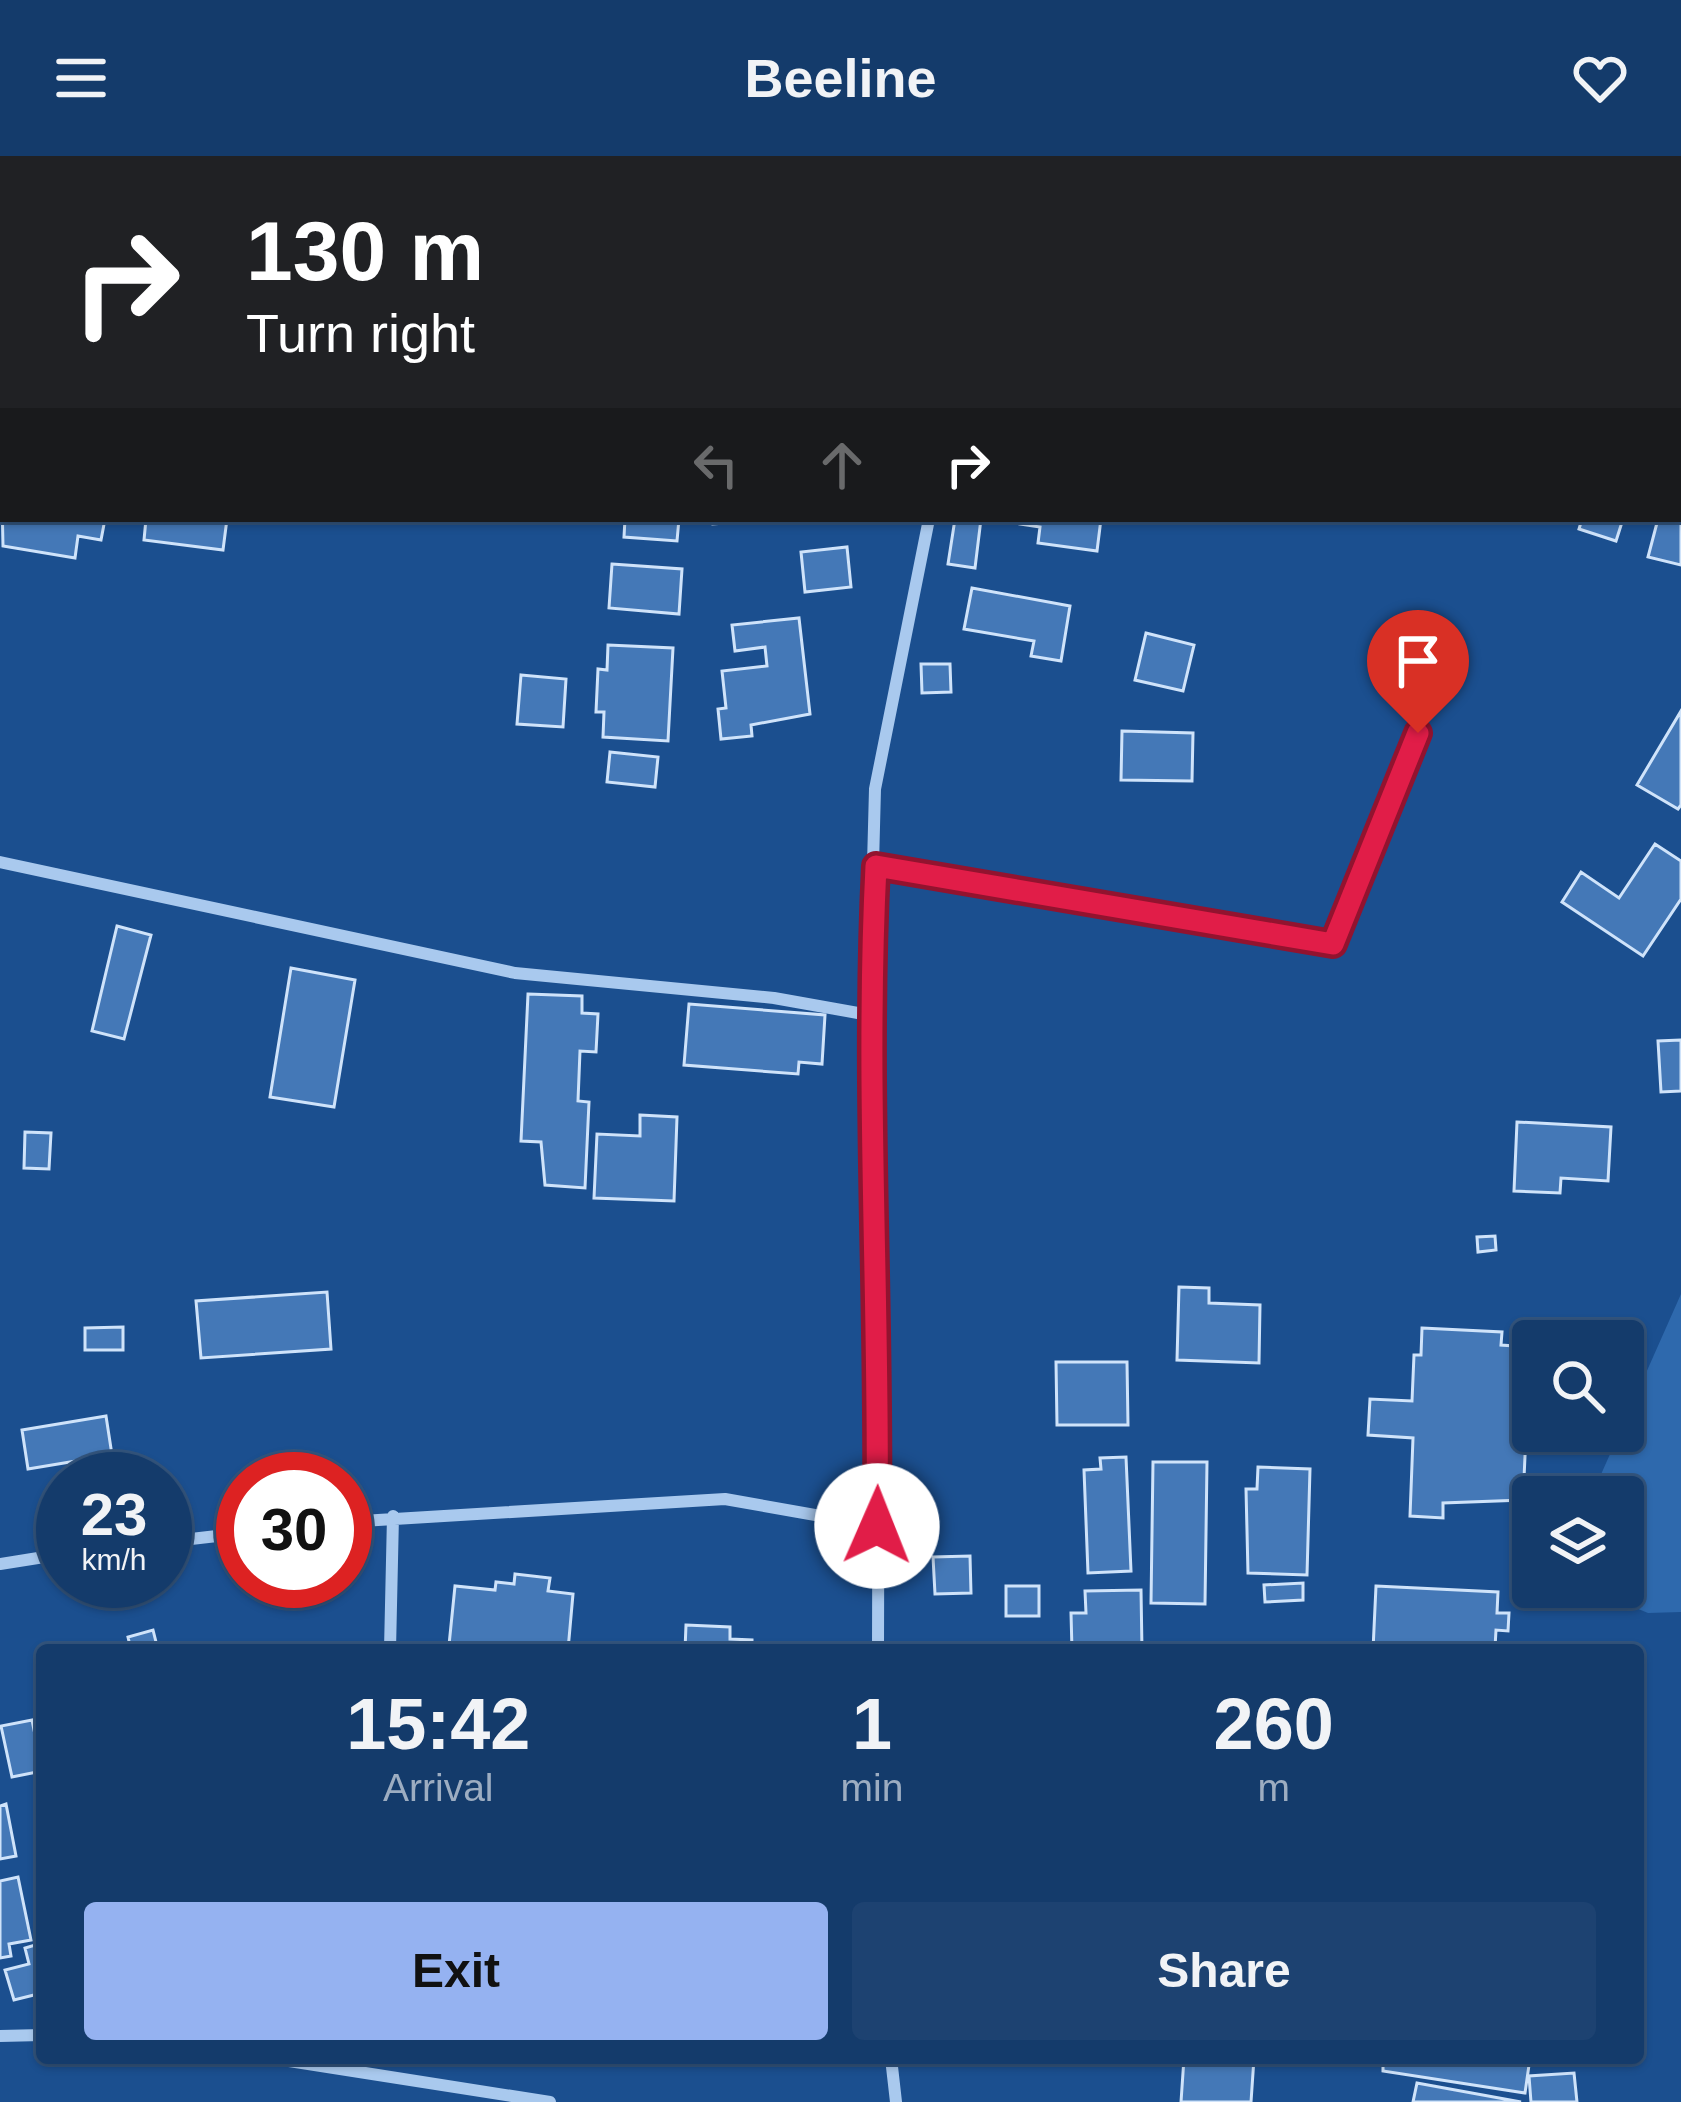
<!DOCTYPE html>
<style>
body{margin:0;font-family:Helvetica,sans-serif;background:#1d4271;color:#f1f3f6;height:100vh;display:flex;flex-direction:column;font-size:45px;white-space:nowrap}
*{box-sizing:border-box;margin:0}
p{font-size:39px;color:#9dadc1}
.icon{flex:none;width:66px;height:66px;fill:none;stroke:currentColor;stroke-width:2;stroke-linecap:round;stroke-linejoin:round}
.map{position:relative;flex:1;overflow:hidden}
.sheet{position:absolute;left:36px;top:1488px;width:1608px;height:420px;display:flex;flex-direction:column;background:#143b6b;border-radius:12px;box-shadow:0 3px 9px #0004,0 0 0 3px #33557e}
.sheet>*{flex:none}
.banner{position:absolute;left:0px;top:0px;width:1683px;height:366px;box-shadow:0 3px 9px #0004,0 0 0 3px #33557e;background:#202124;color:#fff;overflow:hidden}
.buttons{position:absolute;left:1512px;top:1164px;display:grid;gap:24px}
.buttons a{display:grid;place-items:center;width:132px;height:132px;border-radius:12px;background:#143b6b;box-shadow:0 3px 9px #0004,0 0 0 3px #33557e;font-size:60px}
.speed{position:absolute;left:36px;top:1296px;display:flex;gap:24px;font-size:60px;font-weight:700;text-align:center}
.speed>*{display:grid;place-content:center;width:156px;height:156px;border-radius:50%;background:#143b6b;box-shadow:0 3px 9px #0004,0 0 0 3px #33557e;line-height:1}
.speed small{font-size:30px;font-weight:400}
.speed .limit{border:18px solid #d22;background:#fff;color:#111}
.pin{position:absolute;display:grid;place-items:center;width:102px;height:102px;color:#fff;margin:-123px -51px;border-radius:50% 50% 50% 0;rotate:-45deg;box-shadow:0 0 12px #0007}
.pin .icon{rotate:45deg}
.me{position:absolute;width:132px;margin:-66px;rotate:1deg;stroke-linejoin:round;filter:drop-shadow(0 0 9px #0008)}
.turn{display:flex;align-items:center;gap:42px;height:252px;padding:0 48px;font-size:54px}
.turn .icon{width:156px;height:156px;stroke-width:2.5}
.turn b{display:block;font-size:84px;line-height:102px}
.lanes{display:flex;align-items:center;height:114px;padding:0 48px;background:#0003;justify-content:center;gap:60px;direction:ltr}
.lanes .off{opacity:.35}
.eta{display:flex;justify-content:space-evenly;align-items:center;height:204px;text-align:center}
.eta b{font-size:72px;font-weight:600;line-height:84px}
.primary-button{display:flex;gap:24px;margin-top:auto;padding:24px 48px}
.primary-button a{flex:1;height:138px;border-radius:12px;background:#95b2f1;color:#111;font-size:48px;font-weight:600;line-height:138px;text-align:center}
.primary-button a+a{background:#1d4271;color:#f1f3f6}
header{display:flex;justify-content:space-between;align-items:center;height:156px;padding:0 48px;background:#143b6b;font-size:54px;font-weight:600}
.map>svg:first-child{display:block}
.green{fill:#2e69ad}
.building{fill:#4478b7;stroke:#cfe3fa;stroke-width:3}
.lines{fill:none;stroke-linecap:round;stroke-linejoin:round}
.street{stroke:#a9c9ee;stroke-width:12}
.route-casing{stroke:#92132f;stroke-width:30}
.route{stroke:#e11d48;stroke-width:21}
</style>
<header><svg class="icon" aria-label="menu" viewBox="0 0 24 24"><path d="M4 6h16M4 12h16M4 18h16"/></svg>Beeline<svg class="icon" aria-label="heart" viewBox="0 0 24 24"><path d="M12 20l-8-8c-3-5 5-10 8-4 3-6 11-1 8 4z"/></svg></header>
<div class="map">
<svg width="1681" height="1946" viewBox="0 0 1681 1946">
<rect width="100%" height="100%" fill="#1b4f8f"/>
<!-- green -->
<path class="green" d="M1681 1138V1456L1648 1457 1590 1433 1623 1431V1341H1591Z"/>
<!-- building -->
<path class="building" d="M319 0H379L319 3Z
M742 0H855L854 3Z
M1146 0H1251L1146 3Z
M1497 0H1602L1496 3Z
M3 75V132H0Z
M0 153H3V209L0 208Z
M0 249 3 363H105L101 384 78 380 75 402 3 390Z
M1680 275H1681V409L1648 401 1658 363H1680Z
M146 363H227L223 394 144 384Z
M625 363H679L677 385 624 381Z
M713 363H752V365L713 368Z
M955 363H981L975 412 948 408Z
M1021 363H1101L1097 395 1038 387 1040 371 1020 368Z
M1582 363H1623L1616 385 1579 373Z
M847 391 851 431 805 436 801 396Z
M612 408 682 413 679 458 609 452Z
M972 432 1070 450 1061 505 1031 500 1034 485 964 473Z
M799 462 810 558 751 569 752 580 721 583 718 553 726 552 722 515 767 510 765 491 735 495 732 469Z
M1146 477 1194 489 1183 535 1135 524Z
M608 489 673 492 668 585 603 581 604 556H596L598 513 607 514Z
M921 508H950L951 536 922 537Z
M521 519 566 523 563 571 517 568Z
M1681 555V649L1678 653 1637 629Z
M1122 575 1193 577 1192 625 1121 624Z
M610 596 658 601 655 631 607 626Z
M1655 688 1681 705V743L1643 800 1562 746 1581 716 1619 742Z
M117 770 151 779 124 883 92 875Z
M291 812 355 824 334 951 270 941Z
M528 838 582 840V857L598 858 596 896 580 895 578 945 589 946 585 1032 545 1029 541 986 521 985Z
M689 848 825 859 822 908 799 906 798 918 684 909Z
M1681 884V935L1661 936 1658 885Z
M640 959 677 961 674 1045 594 1042 597 978 640 980Z
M1517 966 1611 971 1608 1025 1561 1022 1560 1037 1514 1035Z
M25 976 51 977 49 1013 24 1012Z
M1495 1080 1496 1094 1478 1096 1477 1081Z
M1179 1131 1209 1132V1147L1260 1149 1259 1207 1177 1204Z
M327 1136 331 1193 201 1202 196 1145Z
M123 1171V1194H85V1172Z
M1422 1172 1502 1176 1501 1189 1530 1191 1523 1344 1443 1347V1362L1410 1360 1413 1282 1368 1279 1370 1243 1412 1245 1414 1199H1421Z
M1056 1206H1127L1128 1269H1057Z
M106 1260 112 1299 28 1313 22 1274Z
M1126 1301 1131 1415 1088 1417 1084 1314 1101 1313 1100 1302Z
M1153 1306H1207L1205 1448 1151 1447Z
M1258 1311 1310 1313 1307 1419 1248 1417 1246 1333H1257Z
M970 1400 971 1437 935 1438 933 1401Z
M515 1418 550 1422 548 1435 573 1438 568 1494 449 1489 455 1430 495 1434 496 1426 514 1428Z
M1303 1427V1444L1265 1446 1264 1429Z
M1006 1430H1039V1460H1006Z
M1376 1430 1498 1436 1497 1457H1509L1508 1475 1496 1474 1495 1492 1502 1494H1373Z
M1141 1434 1142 1494H1072L1071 1457H1086L1085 1435Z
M686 1469 730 1471V1483L752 1484V1494H685Z
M153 1474 158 1494H131L128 1481Z
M32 1564 34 1574 42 1573V1615L12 1621 1 1570Z
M6 1648 16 1700 0 1703V1650Z
M18 1721 31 1784 9 1788 11 1800 0 1802V1725Z
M42 1787V1837L14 1844 5 1814 29 1808 25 1792Z
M1184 1902H1254L1251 1946H1181Z
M1530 1902 1525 1937 1383 1915V1909L1340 1903Z
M1574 1917 1577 1946H1531L1529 1920Z
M1417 1927 1521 1946H1413Z"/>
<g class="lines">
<!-- street -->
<path class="street" d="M218 0 221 3
M1014 3 1015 0
M1680 195 1681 196
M0 706 515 817 774 842 869 859
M876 710 1333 788 1418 577
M345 1366 725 1343 877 1370
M165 1386 243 1377
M0 1408 63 1398
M390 1494 393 1360
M878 1494 879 1122 869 859 875 633 929 363
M0 1880 42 1879
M270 1902 550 1946
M891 1902 896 1946"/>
</g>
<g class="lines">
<defs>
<path id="route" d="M877 1370C880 1150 865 930 876 710L1333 788 1418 577"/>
</defs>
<!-- route casing -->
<use href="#route" class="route-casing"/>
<!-- route -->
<use href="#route" class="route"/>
</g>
</svg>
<div class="buttons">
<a><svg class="icon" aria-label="search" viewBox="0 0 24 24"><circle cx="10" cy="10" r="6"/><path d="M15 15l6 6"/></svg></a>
<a><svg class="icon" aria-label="layers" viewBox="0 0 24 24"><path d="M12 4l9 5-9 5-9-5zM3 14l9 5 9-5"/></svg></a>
</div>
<div class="speed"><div>23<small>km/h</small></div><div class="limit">30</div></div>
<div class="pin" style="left:1418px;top:577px;background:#d93025"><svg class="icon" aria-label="arrive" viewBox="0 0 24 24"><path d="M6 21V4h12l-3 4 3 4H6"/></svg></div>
<svg class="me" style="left:877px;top:1370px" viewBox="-20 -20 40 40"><circle r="19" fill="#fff"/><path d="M0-13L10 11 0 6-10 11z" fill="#e11d48"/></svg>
<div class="banner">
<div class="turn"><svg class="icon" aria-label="right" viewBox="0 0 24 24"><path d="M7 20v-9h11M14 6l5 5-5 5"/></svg><div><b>130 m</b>Turn right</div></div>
<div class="lanes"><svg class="icon off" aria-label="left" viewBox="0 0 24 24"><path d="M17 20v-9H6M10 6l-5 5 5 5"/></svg><svg class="icon off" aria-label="ahead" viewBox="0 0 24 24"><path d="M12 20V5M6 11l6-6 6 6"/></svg><svg class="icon" aria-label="right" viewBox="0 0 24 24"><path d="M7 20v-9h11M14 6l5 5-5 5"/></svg></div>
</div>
<section class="sheet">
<div class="eta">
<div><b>15:42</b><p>Arrival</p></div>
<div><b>1</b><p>min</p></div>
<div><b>260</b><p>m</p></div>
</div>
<div class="primary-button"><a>Exit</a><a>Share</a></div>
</section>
</div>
